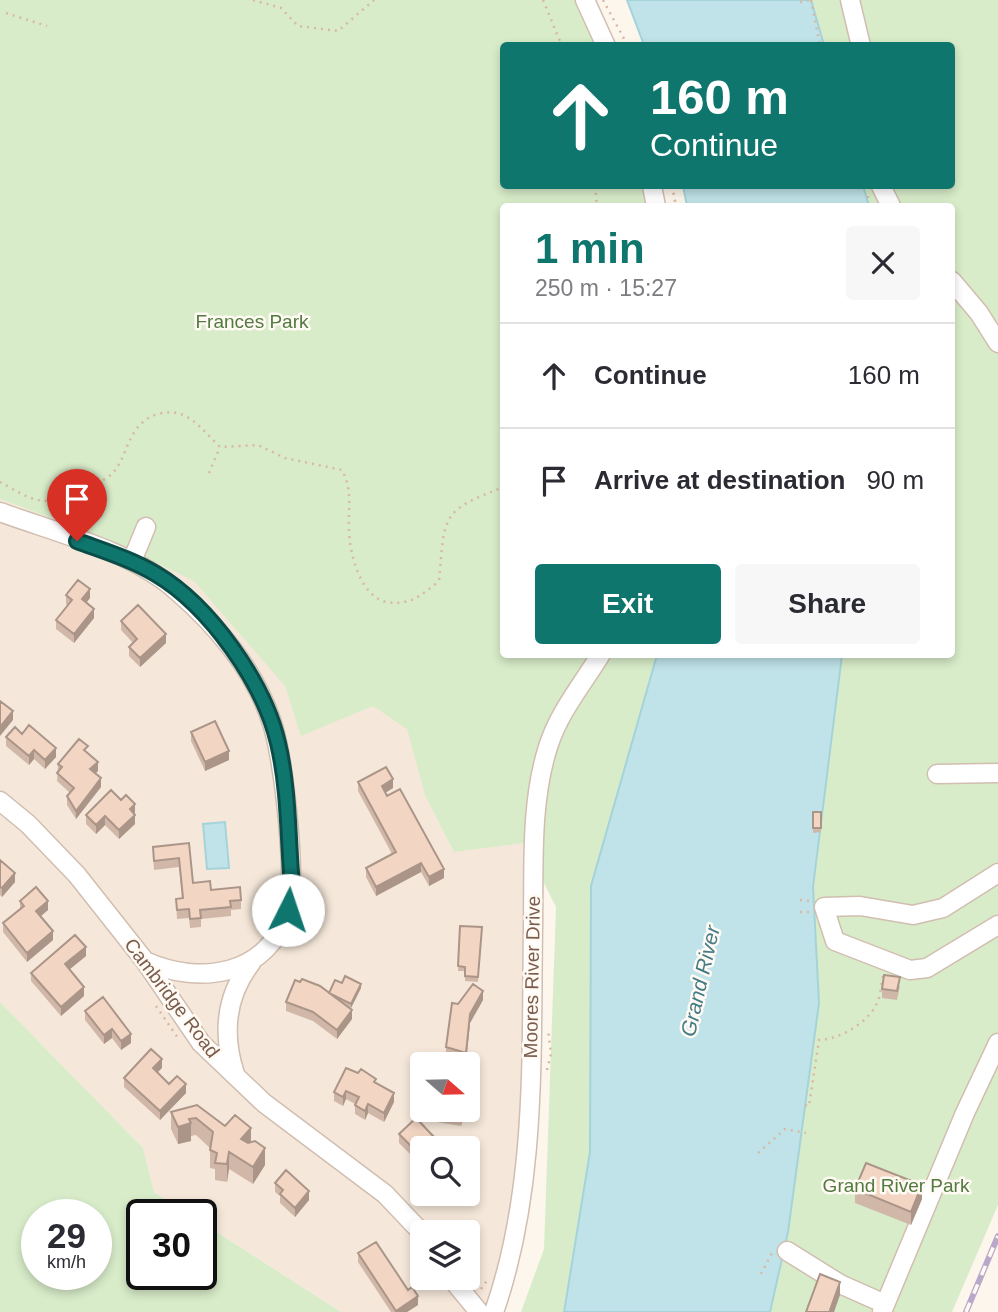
<!DOCTYPE html>
<meta charset="utf-8">
<style>
body{margin:0;font-family:Helvetica,sans-serif;background:#f7f7f7;color:#2b2b33;height:100vh;display:flex;flex-direction:column;font-size:26px;white-space:nowrap}
*{box-sizing:border-box;margin:0}
p{font-size:23px;color:#7c7c81}
.icon{flex:none;width:38px;height:38px;fill:none;stroke:currentColor;stroke-width:2;stroke-linecap:round;stroke-linejoin:round}
.map{position:relative;flex:1;overflow:hidden}
.drawer{position:absolute;left:500px;top:203px;width:455px;height:455px;display:flex;flex-direction:column;background:#fff;border-radius:7px;box-shadow:0 4px 10px #0003}
.drawer>*{flex:none}
.hud{position:absolute;left:500px;top:42px;width:455px;height:147px;border-radius:7px;box-shadow:0 4px 10px #0003;background:#0f766e;color:#fff;overflow:hidden}
.needle{width:46px;rotate:110deg}
.tools{position:absolute;left:410px;top:1052px;display:grid;gap:14px}
.tools a{display:grid;place-items:center;width:70px;height:70px;border-radius:7px;background:#fff;box-shadow:0 4px 10px #0003;font-size:35px}
.speed{position:absolute;left:21px;top:1199px;display:flex;gap:14px;font-size:35px;font-weight:700;text-align:center}
.speed>*{display:grid;place-content:center;width:91px;height:91px;border-radius:50%;background:#fff;box-shadow:0 4px 10px #0003;line-height:1}
.speed small{font-size:18px;font-weight:400}
.speed .limit{border:4px solid #111;border-radius:10px;background:#fff;color:#111}
.pin{position:absolute;display:grid;place-items:center;width:60px;height:60px;color:#fff;margin:-72px -30px;border-radius:50% 50% 50% 0;rotate:-45deg;box-shadow:0 0 7px #0007}
.pin .icon{rotate:45deg}
.me{position:absolute;width:77px;margin:-38px;rotate:4deg;stroke-linejoin:round;filter:drop-shadow(0 0 5px #0008)}
.turn{display:flex;align-items:center;gap:24px;height:147px;padding:0 35px;font-size:32px}
.turn .icon{width:91px;height:91px;stroke-width:2.5}
.turn b{display:block;font-size:49px;line-height:60px}
.round{display:grid;place-items:center;flex:none;width:74px;height:74px;border-radius:7px;background:#f7f7f7}
.headline{display:flex;align-items:center;justify-content:space-between;height:119px;padding:0 35px}
h1{font-size:42px;font-weight:700;line-height:52px;color:#0f766e}
.cta{display:flex;gap:14px;margin-top:auto;padding:14px 35px}
.cta a{flex:1;height:80px;border-radius:7px;background:#0f766e;color:#fff;font-size:28px;font-weight:700;line-height:80px;text-align:center}
.cta a+a{background:#f7f7f7;color:#2b2b33}
ul{padding:0;list-style:none}
li{display:flex;align-items:center;gap:21px;height:105px;padding:0 35px;border-top:2px solid #e1e1e2}
li div{flex:1}
li b{display:block;font-size:26px}
li em{font-style:normal}
.map>svg:first-child{display:block}
.residential{fill:#f5e8da;fill-rule:evenodd}
.green{fill:#d8ecc9;fill-rule:evenodd}
.water{fill:#bfe3e8;stroke:#a5d3da;stroke-width:2}
.lines{fill:none;stroke-linecap:round;stroke-linejoin:round}
.minor-casing{stroke:#d1beb0;stroke-width:21}
.path{stroke:#d9b8a5;stroke-width:2.5;stroke-dasharray:2 5;stroke-linecap:butt}
.minor{stroke:#fff;stroke-width:18}
.rail-casing{stroke:#b9a8c9;stroke-width:6}
.rail{stroke:#fffaf3;stroke-width:3.5;stroke-dasharray:10;stroke-linecap:butt}
.wall{fill:#d1b7a8}
.shaded-wall{fill:#aa9588}
.building{fill:#f3d5c3;stroke:#aa9588;stroke-width:2}
.route-casing{stroke:#0a4d48;stroke-width:18}
.route{stroke:#0f766e;stroke-width:12}
.labels{text-anchor:middle;dominant-baseline:central;stroke-width:5;stroke-linejoin:round;paint-order:stroke}
.park-label{font-size:19px;fill:#537a41;stroke:#fffaf3}
.street-label{font-size:19px;fill:#7a5c4d;stroke:#fffaf3}
.water-label{font-size:21px;font-style:italic;fill:#437c86;stroke:#fffaf3}
</style>
<div class="map">
<svg width="998" height="1312" viewBox="0 0 998 1312">
<rect width="100%" height="100%" fill="#fdf6ec"/>
<!-- residential -->
<path class="residential" d="M0 499 290 606 538 804 542 967 530 1170 501 1312H341L201 1222V1214H189L154 1192 143 1148 0 1002ZM422 1064H467V1110H422ZM422 1148H467V1194H422ZM422 1232H467V1278H422Z"/>
<!-- green -->
<path class="green" d="M0 0H575L596 45 504 46V186H642L646 206H504V654L657 655 591 886 590 1152 563 1312H521L544 1249 556 907 524 843 454 852 425 795 407 729 373 706 301 736 285 686 194 581 105 538 0 499Z
M811 0H998V1205L952 1312H770L788 1232 819 1003 813 887 842 656 952 654V206H869L863 186H952V46L824 45Z
M0 1002 143 1148 154 1192 189 1214H142V1274H201V1222L341 1312H0ZM37 1214H96V1274H37Z"/>
<!-- water -->
<path class="water" d="M627 0H811L824 45H644Z
M683 186H863L869 206H687Z
M657 655H842L813 887 819 1003 788 1232 770 1312H564L590 1152 591 886Z
M225 822 229 868 207 869 203 824Z"/>
<g class="lines">
<defs>
<path id="minor" d="M585 0 606 46
M850 0 861 46
M652 186 656 206
M881 186 891 206
M952 281 979 313 998 343
M0 512C57 533 133 551 178 592 217 626 254 670 271 720 283 753 297 876 288 909 270 976 200 986 145 961
M132 561 146 527
M937 774 998 773
M0 801 28 824 77 875 145 961 201 1043 264 1103 385 1194 422 1233
M998 873 943 908 913 915 860 906 824 907 835 941 910 970 927 968 998 925
M235 1074C222 1034 225 997 251 963
M787 1251 840 1284 885 1304
M451 1278 479 1312
M494 1312C537 1189 531 1056 533 927 534 868 530 803 548 747 559 712 582 685 601 654
M882 1312 965 1113 998 1043"/>
</defs>
<!-- minor casing -->
<use href="#minor" class="minor-casing"/>
<!-- path -->
<path class="path" d="M253 0 281 8 298 26 338 31 374 0
M543 0 562 46
M603 0 628 46
M811 0 820 46
M800 2 809 0
M6 13 47 26
M595 186 597 206
M672 186 676 206
M868 196 869 206
M209 473 220 447
M0 482C16 490 36 506 55 499 62 496 67 490 73 487 83 483 96 484 105 479 130 465 123 424 158 414 187 406 200 428 220 447L258 445 285 458 342 470C353 491 348 506 349 529 349 552 360 596 386 602 410 606 422 595 439 581 445 515 440 511 504 487
M800 900 810 901
M800 912H811
M156 1006 178 1038
M547 1070 551 1054 548 1029
M805 1105 809 1106 819 1040C840 1039 868 1023 877 1003 881 995 881 984 883 976
M758 1153 785 1129 806 1133
M413 1245 422 1256
M761 1274 772 1253
M481 1289 488 1279"/>
<!-- minor -->
<use href="#minor" class="minor"/>
<defs>
<path id="rail" d="M966 1312 998 1236"/>
</defs>
<!-- rail casing -->
<use href="#rail" class="rail-casing"/>
<!-- rail -->
<use href="#rail" class="rail"/>
</g>
<!-- wall -->
<path class="wall" d="M66 595 90 598 86 603 94 618 74 643 56 629V620L68 606 66 604Z
M121 621 166 643 140 667 129 656V647L133 643 121 630Z
M191 732 229 760 205 771 191 741Z
M22 734 56 757 45 769 34 759 29 765 6 746V737Z
M88 753 98 771 95 774 101 787 76 819 67 805V796L70 793 57 781 58 764Z
M358 782 393 788 385 793 444 878 429 886 421 872 376 896 366 877V868L392 854 358 791Z
M813 812H821V832L813 833Z
M135 813 134 814 135 824 119 839 105 825 96 834 86 824V815Z
M189 843 193 883 241 900V909L231 910V916L201 919V927L190 928 189 918 177 919 176 899 182 898 179 867 154 870 153 855V847Z
M0 860 15 882 2 897 0 895Z
M20 901 48 910 41 916 53 940 27 962 3 932V923L20 909Z
M460 926 482 927 478 982 465 981V971H458Z
M86 956 69 970 84 996 61 1016 31 981V973Z
M342 983 361 988 351 1008 352 1019 337 1039 313 1021 286 1011V1002L329 993Z
M900 986 897 1000 882 998V989Z
M483 1000 470 1023 466 1062 446 1056V1047L458 1004Z
M85 1011 131 1043 121 1050 112 1038 104 1044 85 1020Z
M162 1068 157 1072 169 1084 186 1093 160 1120 124 1087V1078Z
M376 1084 394 1102 384 1122 368 1113 365 1120 355 1114V1104L346 1099 343 1106 334 1101V1092Z
M197 1105 225 1126 251 1142 265 1165 253 1184 229 1169 227 1182 215 1180V1169L210 1168V1148L196 1135 191 1136V1141L178 1144 171 1129V1112Z
M437 1110H464L461 1126 436 1122Z
M399 1134 422 1148V1169L417 1168V1161L399 1143Z
M275 1183 309 1200 295 1217 280 1203V1196L275 1192Z
M855 1189 922 1199 911 1225 855 1203Z
M358 1253 418 1305 407 1312H391L358 1262Z"/>
<!-- shaded-wall -->
<path class="shaded-wall" d="M90 589V598L82 608V599Z
M94 609V618L74 643V634Z
M166 634V643L140 667V658Z
M13 711V720L0 736V727Z
M56 748V757L45 769V760Z
M34 750V759L29 765V756Z
M229 751V760L205 771V762Z
M98 762V771L90 778V769Z
M101 778V787L76 819V811Z
M393 779V788L382 795V786Z
M135 804V813L130 818V809Z
M135 815V824L119 839V830Z
M105 816V825L96 834V825Z
M421 863V872L376 896V887Z
M444 869V878L429 886V877Z
M15 873V882L2 897V888Z
M48 901V910L36 920V911Z
M53 931V940L27 962V953Z
M86 947V956L65 973V964Z
M361 984V988L351 1008V1004Z
M84 987V996L61 1016V1007Z
M483 991V1000L470 1023 466 1062 470 1014Z
M352 1010V1019L337 1039V1030Z
M112 1029V1038L104 1044V1035Z
M131 1034V1043L121 1050V1041Z
M162 1059V1068L153 1077V1068Z
M186 1084V1093L160 1120V1111Z
M346 1091V1099L343 1106V1097Z
M394 1093V1102L384 1122V1113Z
M368 1104V1113L365 1120V1111Z
M463 1110H464L461 1126V1118Z
M191 1123V1141L178 1144V1127Z
M251 1128V1146L241 1139Z
M265 1148V1165L253 1184V1167Z
M229 1152V1169L227 1182V1164Z
M922 1185V1199L911 1225V1212Z
M309 1191V1200L295 1217V1208Z
M840 1282V1295L834 1312 830 1310Z
M418 1296V1305L407 1312H396V1311Z"/>
<!-- building -->
<path class="building" d="M78 580 90 589 82 599 94 609 74 634 56 620 72 600 66 595Z
M138 605 166 634 140 658 129 647 137 639 121 621Z
M0 701 13 711 0 727Z
M215 721 229 751 205 762 191 732Z
M29 725 56 748 45 760 34 750 29 756 6 737 15 727 22 734Z
M79 739 88 746 84 750 98 762 90 769 101 778 76 811 67 796 74 788 57 773 62 767 58 764Z
M386 767 393 779 382 786 387 796 400 789 444 869 429 877 421 863 376 887 366 868 396 852 358 782Z
M111 790 121 800 126 795 135 804 130 809 135 815 119 830 105 816 96 825 86 815Z
M813 812H821V828H813Z
M189 843 193 883 210 881 211 890 240 887 241 900 230 901 231 907 200 910 201 918 190 919 189 909 177 910 176 899 183 898 179 858 154 861 153 847Z
M0 860 15 873 2 888 0 887Z
M36 887 48 901 36 911 53 931 27 953 3 923 24 906 20 901Z
M460 926 482 927 478 977 465 976V967L458 966Z
M75 935 86 947 65 964 84 987 61 1007 31 973Z
M884 975 900 977 897 991 882 989Z
M345 976 361 984 351 1004 329 993 335 980 342 983Z
M302 979 320 986 352 1010 337 1030 313 1012 286 1002 295 980 300 982Z
M473 984 483 991 470 1014 466 1053 446 1047 452 1003 458 1004Z
M103 997 131 1034 121 1041 112 1029 104 1035 85 1011Z
M151 1049 162 1059 153 1068 169 1084 177 1076 186 1084 160 1111 124 1078Z
M346 1068 358 1073 361 1069 376 1079 374 1082 394 1093 384 1113 368 1104 365 1111 355 1105 359 1097 346 1091 343 1097 334 1092Z
M197 1105 225 1126 235 1115 251 1128 241 1139 248 1143 255 1141 265 1148 253 1167 229 1152 227 1164 215 1163 217 1153 210 1150 213 1132 196 1118 189 1119 191 1123 178 1127 171 1112Z
M437 1110H463L461 1118 436 1113Z
M416 1118 435 1138 445 1141V1148H422V1161L417 1159 419 1154 399 1134Z
M866 1163 922 1185 911 1212 855 1189Z
M286 1170 309 1191 295 1208 280 1194 283 1190 275 1183Z
M376 1242 408 1290 412 1287 418 1296 396 1311 358 1253Z
M820 1274 840 1282 830 1310 833 1312H806Z"/>
<g class="lines">
<defs>
<path id="route" d="M77 541C104 551 131 559 156 574 210 606 264 683 278 743 289 789 288 840 292 886L288 910"/>
</defs>
<!-- route casing -->
<use href="#route" class="route-casing"/>
<!-- route -->
<use href="#route" class="route"/>
</g>
<g class="labels">
<!-- park labels -->
<g class="park-label">
<text x="252" y="321">Frances Park</text>
<text x="896" y="1185">Grand River Park</text>
</g>
<!-- street labels -->
<g class="street-label">
<text transform="translate(532 977) rotate(-89)">Moores River Drive</text>
<text transform="translate(172 998) rotate(53)">Cambridge Road</text>
</g>
<!-- water labels -->
<g class="water-label">
<text transform="translate(700 981) rotate(-77)">Grand River</text>
</g>
</g>
</svg>
<div class="tools">
<a><svg class="needle" viewBox="-14 -14 28 28"><path d="M0-13l5 13h-10z" fill="#e53935"/><path d="M0 13l5-13h-10z" fill="#7c7c81"/></svg></a>
<a><svg class="icon" aria-label="search" viewBox="0 0 24 24"><circle cx="10" cy="10" r="6"/><path d="M15 15l6 6"/></svg></a>
<a><svg class="icon" aria-label="layers" viewBox="0 0 24 24"><path d="M12 4l9 5-9 5-9-5zM3 14l9 5 9-5"/></svg></a>
</div>
<div class="speed"><div>29<small>km/h</small></div><div class="limit">30</div></div>
<div class="pin" style="left:77px;top:541px;background:#d93025"><svg class="icon" aria-label="arrive" viewBox="0 0 24 24"><path d="M6 21V4h12l-3 4 3 4H6"/></svg></div>
<svg class="me" style="left:288px;top:910px" viewBox="-20 -20 40 40"><circle r="19" fill="#fff"/><path d="M0-13L10 11 0 6-10 11z" fill="#0f766e"/></svg>
<div class="hud">
<div class="turn"><svg class="icon" aria-label="ahead" viewBox="0 0 24 24"><path d="M12 20V5M6 11l6-6 6 6"/></svg><div><b>160 m</b>Continue</div></div>
</div>
<section class="drawer">
<div class="headline"><div><h1>1 min</h1><p>250 m · 15:27</p></div><a class="round"><svg class="icon" aria-label="close" viewBox="0 0 24 24"><path d="M6 6l12 12M18 6L6 18"/></svg></a></div>
<ul>
<li><svg class="icon" aria-label="ahead" viewBox="0 0 24 24"><path d="M12 20V5M6 11l6-6 6 6"/></svg><div><b>Continue</b></div><em>160 m</em></li>
<li><svg class="icon" aria-label="arrive" viewBox="0 0 24 24"><path d="M6 21V4h12l-3 4 3 4H6"/></svg><div><b>Arrive at destination</b></div><em>90 m</em></li>
</ul>
<div class="cta"><a>Exit</a><a>Share</a></div>
</section>
</div>
